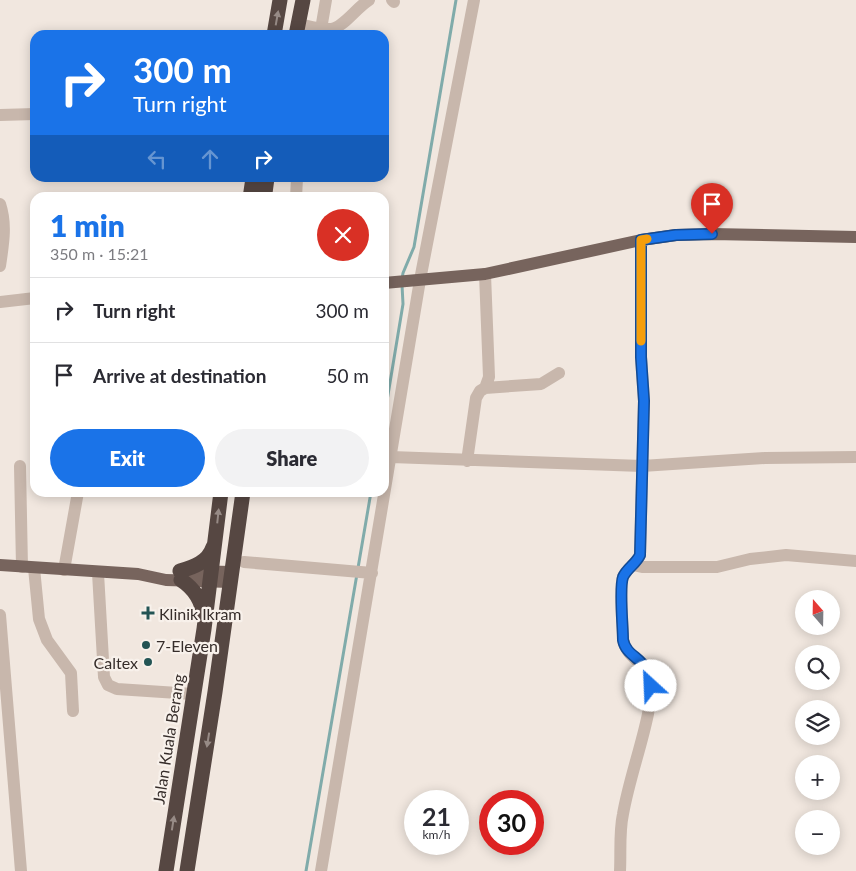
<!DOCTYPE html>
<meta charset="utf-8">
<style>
body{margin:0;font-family:Lato,sans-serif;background:#f2f2f3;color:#2b2b33;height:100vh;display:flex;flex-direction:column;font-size:19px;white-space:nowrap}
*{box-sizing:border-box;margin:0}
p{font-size:16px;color:#7c7c81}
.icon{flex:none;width:28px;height:28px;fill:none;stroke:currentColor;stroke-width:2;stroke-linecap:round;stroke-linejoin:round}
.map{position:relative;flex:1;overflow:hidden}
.details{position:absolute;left:30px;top:192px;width:359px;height:305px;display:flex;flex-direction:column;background:#fff;border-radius:15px;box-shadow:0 2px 12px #0003}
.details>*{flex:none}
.guide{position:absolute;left:30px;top:30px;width:359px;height:152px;border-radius:15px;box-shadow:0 2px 12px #0003;background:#1a73e8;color:#fff;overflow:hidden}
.needle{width:32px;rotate:340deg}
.tools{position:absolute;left:795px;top:590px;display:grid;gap:10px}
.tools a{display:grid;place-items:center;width:45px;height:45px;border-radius:50%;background:#fff;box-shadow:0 2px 12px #0003;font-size:25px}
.speed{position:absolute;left:404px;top:790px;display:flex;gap:10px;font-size:25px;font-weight:700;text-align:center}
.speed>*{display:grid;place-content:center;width:65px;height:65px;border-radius:50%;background:#fff;box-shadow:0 2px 12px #0003;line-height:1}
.speed small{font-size:12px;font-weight:400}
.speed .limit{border:8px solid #d22;background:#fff;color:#111}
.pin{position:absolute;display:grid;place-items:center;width:42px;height:42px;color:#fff;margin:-51px -21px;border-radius:50% 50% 50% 0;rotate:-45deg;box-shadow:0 0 5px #0007}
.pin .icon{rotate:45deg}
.me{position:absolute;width:55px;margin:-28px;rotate:335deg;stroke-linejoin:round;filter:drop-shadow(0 0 4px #0008)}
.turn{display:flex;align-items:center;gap:18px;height:105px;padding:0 20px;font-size:22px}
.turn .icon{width:65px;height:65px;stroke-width:2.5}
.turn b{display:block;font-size:35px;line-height:42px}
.lanes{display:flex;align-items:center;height:48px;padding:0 20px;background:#0003;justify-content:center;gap:25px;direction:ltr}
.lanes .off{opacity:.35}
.round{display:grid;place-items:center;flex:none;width:52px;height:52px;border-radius:26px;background:#f2f2f3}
.summary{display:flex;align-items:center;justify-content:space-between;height:85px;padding:0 20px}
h1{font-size:30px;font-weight:800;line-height:38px;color:#1a73e8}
.cta{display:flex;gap:10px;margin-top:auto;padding:10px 20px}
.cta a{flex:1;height:58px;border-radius:30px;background:#1a73e8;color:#fff;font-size:20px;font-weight:800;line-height:58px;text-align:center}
.cta a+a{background:#f2f2f3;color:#2b2b33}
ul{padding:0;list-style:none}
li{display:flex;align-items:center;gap:15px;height:65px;padding:0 20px;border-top:1px solid #e1e1e2}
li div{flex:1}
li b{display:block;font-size:19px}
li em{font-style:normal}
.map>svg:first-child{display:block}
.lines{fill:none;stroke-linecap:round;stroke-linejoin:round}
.stream{stroke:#80abaa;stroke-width:3}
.minor{stroke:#c8b7ac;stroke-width:12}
.major{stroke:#77645d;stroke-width:12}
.highway{stroke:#564742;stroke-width:15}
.oneway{fill:#978b86}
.route-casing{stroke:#114b97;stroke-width:12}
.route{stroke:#1a73e8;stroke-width:9}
.slow{stroke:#f59e0b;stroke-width:9}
.poi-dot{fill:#235454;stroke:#f8f1eb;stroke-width:2}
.labels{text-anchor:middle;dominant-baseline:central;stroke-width:4.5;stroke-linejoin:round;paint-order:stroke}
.poi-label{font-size:16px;fill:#362d2a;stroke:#f8f1eb;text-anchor:start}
.street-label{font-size:16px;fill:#362d2a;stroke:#f8f1eb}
</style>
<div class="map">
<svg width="856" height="871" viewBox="0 0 856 871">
<rect width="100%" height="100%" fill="#f1e7df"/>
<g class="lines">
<!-- stream -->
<path class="stream" d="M402 279 403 273 414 247 456 0
M384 419 403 304 402 285
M358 568 371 492
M306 871 357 574"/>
<!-- minor -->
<path class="minor" d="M392 0 394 2
M298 24C308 26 320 30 331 29 343 28 357 7 369 0
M320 35 326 0
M0 115 35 114
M296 198 297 178
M0 204C7 225 3 245 0 266
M0 302 35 298
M485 388 489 377 485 274
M391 457 642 466 765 458 856 457
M467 461 476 398 480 391 485 388 541 384 559 373
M20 466 22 567
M244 562 372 573
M633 565 642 567H717L750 559 786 555 856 561
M34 568 39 619 47 640 71 673 73 711
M64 570 78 492
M98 573 104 677 108 685 117 689 193 694
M0 615 21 871
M321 871 420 280 474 0
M620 871C621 852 619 832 623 814 629 780 641 748 648 714 649 705 652 696 651 687 649 660 628 662 623 640 623 626 619 588 623 577 627 568 636 564 640 555L644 401 641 357V240"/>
<!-- major -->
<path class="major" d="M384 283 485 274 641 240 676 235 712 234 856 237
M0 565 138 574 166 580 230 582
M185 571 232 572"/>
<!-- highway -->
<path class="highway" d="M274 35 280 0
M296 35 303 0
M250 196H257L265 193 267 178
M250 198 253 178
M180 571C194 567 208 562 213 547
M181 580C195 589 202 601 204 617
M166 871 204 629 221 492
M187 871 215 692 243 492"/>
</g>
<!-- one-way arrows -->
<defs><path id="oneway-solid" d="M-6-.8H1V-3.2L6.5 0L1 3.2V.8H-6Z" transform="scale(1.25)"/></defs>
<g class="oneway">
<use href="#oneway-solid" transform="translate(277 18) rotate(-80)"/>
<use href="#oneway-solid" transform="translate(218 516) rotate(-84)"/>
<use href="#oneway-solid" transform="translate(208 740) rotate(99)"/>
<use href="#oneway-solid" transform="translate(173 823) rotate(-81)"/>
</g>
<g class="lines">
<defs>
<path id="route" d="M651 686C650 681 649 674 646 669 640 657 626 655 623 640 623 626 619 588 623 577 627 568 636 564 640 555L644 401 641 357V240L676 235 712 234"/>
</defs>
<!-- route casing -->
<use href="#route" class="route-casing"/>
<!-- route -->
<use href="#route" class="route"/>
<!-- slow -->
<path class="slow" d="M641 341V240L647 239"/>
</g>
<!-- markers -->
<g class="poi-dot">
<path d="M145.5 605.5h5v5h5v5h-5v5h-5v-5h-5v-5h5z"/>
<circle cx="146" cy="645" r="5"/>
<circle cx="148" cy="662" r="5"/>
</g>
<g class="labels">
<!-- poi labels -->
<g class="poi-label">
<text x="159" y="613">Klinik Ikram</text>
<text x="156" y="645">7-Eleven</text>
<text x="138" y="662" text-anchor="end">Caltex</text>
</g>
<!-- street labels -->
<g class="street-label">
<text transform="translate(168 739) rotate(-81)">Jalan Kuala Berang</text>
</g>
</g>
</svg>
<div class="tools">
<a><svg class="needle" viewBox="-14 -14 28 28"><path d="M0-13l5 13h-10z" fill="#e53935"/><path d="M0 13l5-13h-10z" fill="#7c7c81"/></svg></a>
<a><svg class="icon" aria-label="search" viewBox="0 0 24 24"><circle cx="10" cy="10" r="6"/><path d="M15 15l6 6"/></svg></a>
<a><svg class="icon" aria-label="layers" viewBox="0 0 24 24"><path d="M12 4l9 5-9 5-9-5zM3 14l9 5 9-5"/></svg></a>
<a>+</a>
<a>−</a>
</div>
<div class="speed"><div>21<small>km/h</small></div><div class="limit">30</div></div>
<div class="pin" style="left:712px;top:234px;background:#d93025"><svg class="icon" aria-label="arrive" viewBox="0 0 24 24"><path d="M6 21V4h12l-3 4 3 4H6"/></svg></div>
<svg class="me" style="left:651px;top:686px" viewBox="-20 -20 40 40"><circle r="19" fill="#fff"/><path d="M0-13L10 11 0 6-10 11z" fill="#1a73e8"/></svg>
<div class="guide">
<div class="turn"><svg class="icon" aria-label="right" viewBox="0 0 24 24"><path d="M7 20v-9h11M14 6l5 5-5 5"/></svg><div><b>300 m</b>Turn right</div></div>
<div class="lanes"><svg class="icon off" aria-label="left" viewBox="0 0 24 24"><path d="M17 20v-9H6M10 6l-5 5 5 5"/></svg><svg class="icon off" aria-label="ahead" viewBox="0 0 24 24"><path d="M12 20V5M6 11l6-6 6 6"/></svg><svg class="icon" aria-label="right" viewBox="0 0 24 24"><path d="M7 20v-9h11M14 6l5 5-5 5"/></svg></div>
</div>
<section class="details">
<div class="summary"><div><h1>1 min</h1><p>350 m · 15:21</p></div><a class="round" style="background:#d93025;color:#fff"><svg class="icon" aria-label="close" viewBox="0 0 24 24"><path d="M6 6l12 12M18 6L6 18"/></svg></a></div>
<ul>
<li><svg class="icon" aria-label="right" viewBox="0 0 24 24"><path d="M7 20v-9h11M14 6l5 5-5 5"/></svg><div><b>Turn right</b></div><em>300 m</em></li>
<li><svg class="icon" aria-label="arrive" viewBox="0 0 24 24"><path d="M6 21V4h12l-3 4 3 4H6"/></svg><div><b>Arrive at destination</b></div><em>50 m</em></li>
</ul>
<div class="cta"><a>Exit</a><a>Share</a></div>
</section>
</div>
